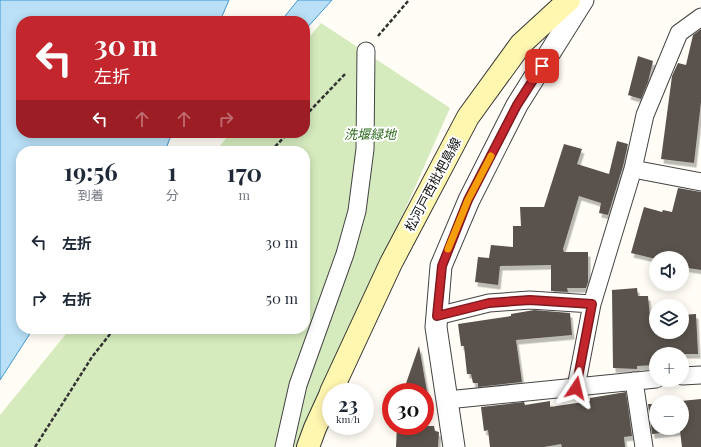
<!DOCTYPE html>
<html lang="ja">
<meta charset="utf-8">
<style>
body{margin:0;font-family:"Playfair Display","Noto Sans JP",serif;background:#f6f6f7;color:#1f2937;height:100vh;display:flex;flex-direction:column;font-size:15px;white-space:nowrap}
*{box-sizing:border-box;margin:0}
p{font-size:13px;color:#747a83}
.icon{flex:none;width:22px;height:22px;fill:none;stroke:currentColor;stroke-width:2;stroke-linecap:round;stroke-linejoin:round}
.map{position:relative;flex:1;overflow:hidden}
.sheet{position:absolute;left:16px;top:146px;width:294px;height:188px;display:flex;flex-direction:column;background:#fff;border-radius:16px;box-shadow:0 2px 10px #0003}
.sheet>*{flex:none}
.guide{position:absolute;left:16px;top:16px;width:294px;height:122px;border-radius:16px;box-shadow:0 2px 10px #0003;background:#c4262e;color:#fff;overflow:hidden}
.buttons{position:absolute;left:649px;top:251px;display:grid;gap:8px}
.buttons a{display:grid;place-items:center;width:40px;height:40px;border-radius:50%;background:#fff;box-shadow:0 2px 10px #0003;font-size:20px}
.speed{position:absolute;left:322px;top:383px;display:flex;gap:8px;font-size:20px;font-weight:700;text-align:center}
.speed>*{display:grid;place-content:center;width:52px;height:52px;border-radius:50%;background:#fff;box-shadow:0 2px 10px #0003;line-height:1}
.speed small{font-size:10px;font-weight:400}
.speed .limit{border:6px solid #d22;background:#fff;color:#111}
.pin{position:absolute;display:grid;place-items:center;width:34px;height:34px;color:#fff;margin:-17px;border-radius:8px;box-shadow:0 2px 6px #0006}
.me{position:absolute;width:44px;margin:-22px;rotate:10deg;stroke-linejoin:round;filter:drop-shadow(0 0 3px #0008)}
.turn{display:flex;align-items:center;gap:14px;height:84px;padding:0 12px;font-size:18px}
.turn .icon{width:52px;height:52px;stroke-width:2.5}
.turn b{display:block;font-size:28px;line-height:34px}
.lanes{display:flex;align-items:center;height:38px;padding:0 12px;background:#0003;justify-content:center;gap:20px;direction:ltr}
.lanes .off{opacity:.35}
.eta{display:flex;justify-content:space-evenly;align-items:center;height:68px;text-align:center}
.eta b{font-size:24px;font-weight:700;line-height:28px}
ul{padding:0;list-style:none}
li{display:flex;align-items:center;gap:12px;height:56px;padding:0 12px}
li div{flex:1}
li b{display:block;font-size:15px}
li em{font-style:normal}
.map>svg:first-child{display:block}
.green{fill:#d5ebbd}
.water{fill:#b9e0f7;stroke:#3f96cf}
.building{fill:#5a524d;filter:url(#shadow)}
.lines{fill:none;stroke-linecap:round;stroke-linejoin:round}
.minor-casing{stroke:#444;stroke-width:19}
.tertiary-casing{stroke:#444;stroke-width:23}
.secondary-casing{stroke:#333;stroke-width:24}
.path{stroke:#333;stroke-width:2.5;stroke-dasharray:4 2;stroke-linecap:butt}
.minor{stroke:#fff;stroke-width:17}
.tertiary{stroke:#fff;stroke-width:21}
.secondary{stroke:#fff6b0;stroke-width:22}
.route-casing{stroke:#7f191e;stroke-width:10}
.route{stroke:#c4262e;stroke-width:7}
.slow{stroke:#f59e0b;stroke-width:7}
.labels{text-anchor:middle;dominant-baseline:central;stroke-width:4;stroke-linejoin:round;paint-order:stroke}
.park-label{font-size:13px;font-style:italic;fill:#2f6b1f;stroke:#fff}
.street-label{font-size:13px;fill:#111;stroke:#fff}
</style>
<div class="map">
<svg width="701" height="447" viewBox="0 0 701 447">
<defs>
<filter id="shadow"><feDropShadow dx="2.5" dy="4.5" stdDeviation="0" flood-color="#0004"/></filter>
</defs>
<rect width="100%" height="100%" fill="#fffdf5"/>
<!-- green -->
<path class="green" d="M321 23 450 108 300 447H0V415L70 329H305V151H216L230 133H305V42Z"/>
<!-- water -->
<path class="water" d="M0 0H229L220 21H21V133H172L165 151H21V329H33L0 380Z
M298 0H332L305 30V21H281Z"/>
<!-- building -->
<path class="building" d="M701 29V102L694 163 661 159 672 76 678 63 686 65 693 35Z
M638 56 653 61 648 82 641 99 628 95Z
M617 141 628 144 623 166 608 215 599 213 601 203 579 196 563 249 564 252H588V282L586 288H567L568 292 551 291V265L500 266 498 285 475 282 478 257 489 258 491 245 513 247V226H521L520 207H544L564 144 582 149 577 164 609 174Z
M678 188 701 192V270L682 267V258H656V259L631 253 644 207 662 212 663 210 672 212Z
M637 288 638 296H648L650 317 656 316V332H682V315L696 314 698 354H656V365L637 366V369L613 368 612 290Z
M534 310 570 313 572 335 516 340 522 382 478 387V383H473L471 374H467L464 346H461L458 324 511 316V314Z
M419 346 427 392H403Z
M626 392 632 436 624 437 625 447H562L561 444 544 447H490L488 430 484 431 481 407 524 402 525 405 550 401V407L590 401V398Z
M701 399V447H682L680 431 652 434 648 404H656V428H682V402H671Z
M397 426H434L435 431 439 432 438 447H396Z"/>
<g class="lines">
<defs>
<path id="minor" d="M633 169 701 182
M437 316 489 303 530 300 592 304
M682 376 701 375
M634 381 644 447
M576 387 592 304 633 169 645 115 679 33 701 17
M447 400 656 379
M284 447 298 385 345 254 357 211 365 149 366 51"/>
<path id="tertiary" d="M454 447 436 327 441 266 469 200 517 105 583 0"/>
<path id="secondary" d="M331 392 391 263 468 117 521 44 569 0
M308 447 315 428 331 393"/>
</defs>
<!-- minor casing -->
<use href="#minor" class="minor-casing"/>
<!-- tertiary casing -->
<use href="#tertiary" class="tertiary-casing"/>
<!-- secondary casing -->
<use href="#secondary" class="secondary-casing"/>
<!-- path -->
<path class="path" d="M378 36 409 0
M305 116 346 73
M271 151 288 133
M35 447 92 357 114 329"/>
<!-- minor -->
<use href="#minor" class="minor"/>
<!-- tertiary -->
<use href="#tertiary" class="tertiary"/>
<!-- secondary -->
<use href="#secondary" class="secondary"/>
</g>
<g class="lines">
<defs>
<path id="route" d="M542 66 517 105 468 200 442 266 437 316 489 303 530 300 592 304 576 388"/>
</defs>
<!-- route casing -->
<use href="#route" class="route-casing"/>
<!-- route -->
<use href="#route" class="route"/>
<!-- slow -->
<path class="slow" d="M448 249 468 200 491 156"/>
</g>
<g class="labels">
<!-- park labels -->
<g class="park-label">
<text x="370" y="133">洗堰緑地</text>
</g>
<!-- street labels -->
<g class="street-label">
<text transform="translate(432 184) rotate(-62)">松河戸西枇杷島線</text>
</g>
</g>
</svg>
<div class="buttons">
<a><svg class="icon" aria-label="sound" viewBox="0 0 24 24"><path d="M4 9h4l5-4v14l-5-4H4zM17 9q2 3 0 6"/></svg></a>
<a><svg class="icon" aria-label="layers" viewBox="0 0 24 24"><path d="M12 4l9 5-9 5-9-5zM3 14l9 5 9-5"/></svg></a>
<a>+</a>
<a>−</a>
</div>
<div class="speed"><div>23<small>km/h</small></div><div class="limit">30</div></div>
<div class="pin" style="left:542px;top:66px;background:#d93025"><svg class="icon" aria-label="arrive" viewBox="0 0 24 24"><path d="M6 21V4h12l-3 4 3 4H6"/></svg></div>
<svg class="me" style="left:576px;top:388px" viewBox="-20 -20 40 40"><path d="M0-17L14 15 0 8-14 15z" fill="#c4262e" stroke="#fff" stroke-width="4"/></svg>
<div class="guide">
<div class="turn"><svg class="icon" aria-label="left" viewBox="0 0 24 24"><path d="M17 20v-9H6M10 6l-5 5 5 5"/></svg><div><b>30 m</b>左折</div></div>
<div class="lanes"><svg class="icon" aria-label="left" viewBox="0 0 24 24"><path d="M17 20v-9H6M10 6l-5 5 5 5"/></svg><svg class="icon off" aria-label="ahead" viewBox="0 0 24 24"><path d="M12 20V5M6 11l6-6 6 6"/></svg><svg class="icon off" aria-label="ahead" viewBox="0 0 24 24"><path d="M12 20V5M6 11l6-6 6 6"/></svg><svg class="icon off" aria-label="right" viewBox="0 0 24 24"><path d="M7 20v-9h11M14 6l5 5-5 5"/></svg></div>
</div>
<section class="sheet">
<div class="eta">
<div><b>19:56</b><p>到着</p></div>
<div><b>1</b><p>分</p></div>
<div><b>170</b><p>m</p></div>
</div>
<ul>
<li><svg class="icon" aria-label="left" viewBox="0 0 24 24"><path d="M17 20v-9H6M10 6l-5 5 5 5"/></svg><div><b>左折</b></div><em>30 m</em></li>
<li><svg class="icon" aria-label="right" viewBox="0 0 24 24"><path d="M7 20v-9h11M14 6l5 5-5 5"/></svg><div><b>右折</b></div><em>50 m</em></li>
</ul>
</section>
</div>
